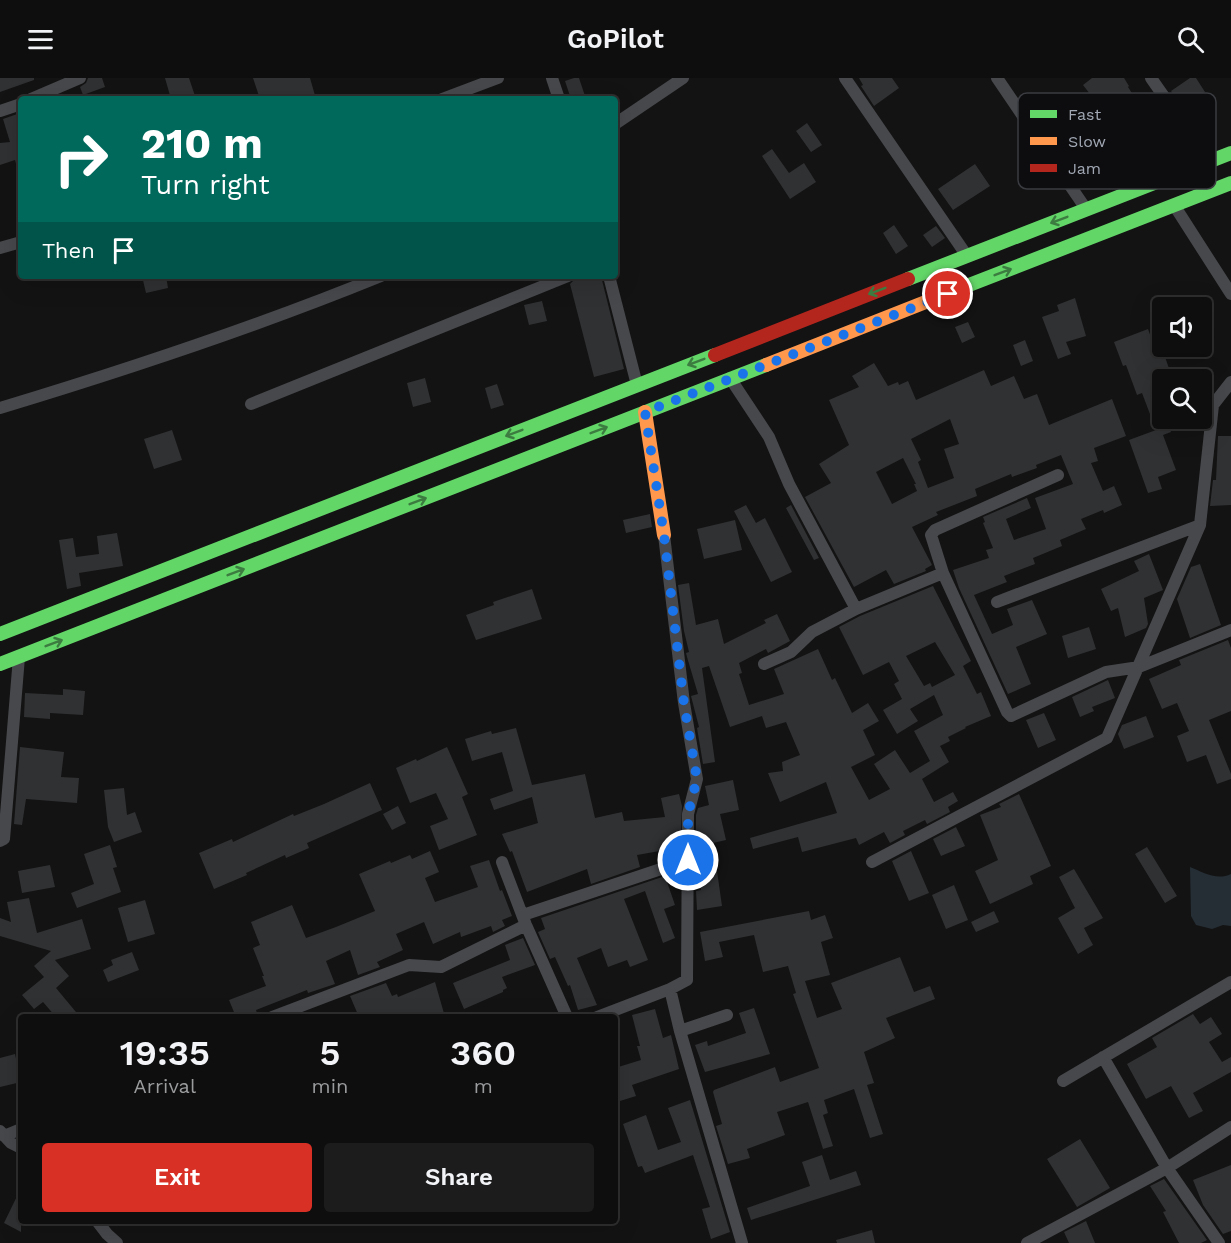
<!DOCTYPE html>
<style>
body{margin:0;font-family:"Work Sans",sans-serif;background:#1c1c1c;color:#f1f3f6;height:100vh;display:flex;flex-direction:column;font-size:22px;white-space:nowrap}
*{box-sizing:border-box;margin:0}
p{font-size:20px;color:#9b9c9e}
.icon{flex:none;width:33px;height:33px;fill:none;stroke:currentColor;stroke-width:2;stroke-linecap:round;stroke-linejoin:round}
.map{position:relative;flex:1;overflow:hidden}
.panel{position:absolute;left:18px;top:936px;width:600px;height:210px;display:flex;flex-direction:column;background:#0e0e0e;border-radius:6px;box-shadow:0 6px 24px #0002,0 0 0 2px #2e2e2e}
.panel>*{flex:none}
.banner{position:absolute;left:18px;top:18px;width:600px;height:183px;border-radius:6px;box-shadow:0 6px 24px #0002,0 0 0 2px #2e2e2e;background:#00695c;color:#fff;overflow:hidden}
.tools{position:absolute;left:1152px;top:219px;display:grid;gap:12px}
.tools a{display:grid;place-items:center;width:60px;height:60px;border-radius:6px;background:#0e0e0e;box-shadow:0 6px 24px #0002,0 0 0 2px #2e2e2e;font-size:30px}
.pin{position:absolute;display:grid;place-items:center;width:51px;height:51px;color:#fff;margin:-26px;border:3px solid #fff;border-radius:50%;box-shadow:0 2px 6px #0007}
.me{position:absolute;width:66px;margin:-33px;rotate:0deg;stroke-linejoin:round;filter:drop-shadow(0 0 4px #0008)}
.turn{display:flex;align-items:center;gap:21px;height:126px;padding:0 24px;font-size:27px}
.turn .icon{width:78px;height:78px;stroke-width:2.5}
.turn b{display:block;font-size:42px;line-height:51px}
.then{display:flex;align-items:center;height:57px;padding:0 24px;background:#0003;gap:12px;font-size:22px}
.eta{display:flex;justify-content:space-evenly;align-items:center;height:102px;text-align:center}
.eta b{font-size:36px;font-weight:600;line-height:42px}
.action{display:flex;gap:12px;margin-top:auto;padding:12px 24px}
.action a{flex:1;height:69px;border-radius:6px;background:#d93025;color:#fff;font-size:24px;font-weight:600;line-height:69px;text-align:center}
.action a+a{background:#1c1c1c;color:#f1f3f6}
header{display:flex;justify-content:space-between;align-items:center;height:78px;padding:0 24px;background:#0e0e0e;font-size:27px;font-weight:600}
.map>svg:first-child{display:block}
.water{fill:#252e35}
.building{fill:#303133;fill-rule:evenodd}
.lines{fill:none;stroke-linecap:round;stroke-linejoin:round}
.street{stroke:#47484c;stroke-width:12}
.fast{stroke:#63d668;stroke-width:14}
.slow{stroke:#ff974d;stroke-width:14}
.jam{stroke:#b3261e;stroke-width:14}
.oneway{stroke:#3c7c40}
.route{stroke:#1a73e8;stroke-width:10;stroke-dasharray:0 18}
.key{fill:#0d0d0f;stroke:#3a3c41;stroke-width:1.5}
.key-label{font-size:16px;fill:#a2a9b5}
</style>
<header><svg class="icon" aria-label="menu" viewBox="0 0 24 24"><path d="M4 6h16M4 12h16M4 18h16"/></svg>GoPilot<svg class="icon" aria-label="search" viewBox="0 0 24 24"><circle cx="10" cy="10" r="6"/><path d="M15 15l6 6"/></svg></header>
<div class="map">
<svg width="1231" height="1165" viewBox="0 0 1231 1165">
<rect width="100%" height="100%" fill="#131313"/>
<!-- water -->
<path class="water" d="M1190 789C1203 794 1216 803 1231 796V848L1223 847 1212 851 1196 847 1191 838Z"/>
<!-- building -->
<path class="building" d="M0 0H34V2L0 14Z
M88 0H102L105 9 83 17 80 9 86 5Z
M165 0H189L195 18 187 21H171Z
M253 0H310L316 21H281L280 18 271 21H260Z
M574 0H579L586 21H571L565 3Z
M859 0H892L899 10 874 28 861 8 863 7Z
M1092 0H1124L1129 8 1128 9 1144 34 1152 29 1162 45 1172 74 1096 104 1086 110 1070 85 1098 68 1110 87 1133 78 1114 47 1083 7Z
M1190 0H1196L1205 14 1194 22 1216 53 1205 61 1171 13Z
M20 35 21 92H18L15 82 0 87V65L10 64 3 41Z
M807 45 822 67 811 74 796 53Z
M772 71 789 95 804 85 816 104 790 121 762 78Z
M975 86 990 108 953 132 938 111Z
M894 147 908 168 896 176 883 155Z
M936 148 945 160 932 169 923 157Z
M142 198H166L168 210 146 215Z
M583 198H601L624 291 594 299 570 206 576 200Z
M1075 220 1086 258 1066 264 1071 276 1058 281 1042 239 1059 233 1057 227Z
M542 223 547 243 529 247 524 227Z
M968 244 975 259 962 265 955 249Z
M1148 251 1158 279 1164 276 1173 302H1162V307L1157 309 1162 325V340H1166L1171 354 1163 357 1176 392 1158 399 1162 411 1148 415 1129 362 1156 352 1142 315 1137 317 1126 287 1123 288 1114 264Z
M1025 262 1033 283 1021 288 1013 267Z
M874 285 888 308 898 304 899 307 908 303 916 322 984 292 991 308 1014 298 1024 321 1037 316 1049 347 1112 321 1126 358 1094 370 1098 383 1091 385 1103 413 1114 408 1122 427 1104 435 1103 432 1081 441 1086 451 1060 462 1062 468 1033 480 1035 486 1004 498 1007 504 974 517 992 556 1013 547 1007 531 1032 522 1047 556 1016 569 1031 606 1008 616 959 510 953 492 989 480 986 472 993 470 983 445 985 444 983 439 1027 420 1031 430 1006 441 1014 462 1046 451 1035 420 1073 406 1061 377 1036 387 1037 390 1012 399 1011 396 975 411 977 418 936 434 938 437 912 449 931 485 932 487 925 491 926 493 894 506 886 492 854 509 805 419 831 405 819 386 849 367 829 322 859 309 852 298ZM950 341 959 366 944 371 954 400 928 410 918 384 921 382 911 361ZM903 380 916 406H914L917 413 892 426 876 394Z
M425 300 431 324 413 329 407 305Z
M497 306 504 327 491 331 485 310Z
M172 352 182 382 154 391 144 361Z
M1218 358H1231V427L1210 428 1213 402H1216Z
M746 427 756 445 765 440 792 494 771 504 734 433Z
M791 427 819 480 814 482 786 430Z
M650 436 652 449 626 455 623 442Z
M735 442 742 472 704 481 697 451Z
M117 455 123 488 79 495 81 508 67 511 59 462 73 460 76 479 99 476 97 458Z
M1149 476 1163 512 1144 520 1148 546 1146 550 1125 559 1118 530 1111 533 1101 511 1139 493 1134 483Z
M1200 486 1221 547 1190 560 1177 521 1191 489Z
M689 505 696 547 718 541 724 566 766 545 764 542 777 536 790 563 768 575 766 571 739 585 742 595 739 596 749 627 784 616 774 591 818 571 832 602 835 600 852 635 868 625 879 643 863 652 875 677 851 689 869 722 890 711 874 686 895 672 910 695 930 683 914 653 943 637 934 617 910 631 918 643 897 656 883 632 902 621 894 606 899 603 889 584 863 597 839 549 860 538 933 508 971 583 963 588 977 616 981 614 991 638 965 649 966 650 948 659 950 663 940 668 949 684 922 701 934 724 953 714 958 723 948 729 950 734 927 746 925 742 903 753 905 757 890 765 884 754 859 767 856 760 802 774 798 759 753 771 750 760 837 735 826 704 780 724 768 695 783 693 782 684 800 677 786 644 766 650 762 638 730 649 709 588 702 590 715 684 703 686 697 650 699 649 691 618 698 616 687 579 686 575 689 574 684 553 678 507ZM935 564 955 597 932 609 930 605 924 608 906 578Z
M532 511 542 541 476 562 466 537 494 527 493 524Z
M1089 549 1096 571 1068 580 1062 558Z
M1228 562 1231 570V633L1209 642 1231 696V701L1217 706 1206 677 1187 684 1177 658 1189 653 1177 625 1162 631 1149 601 1181 587 1179 582Z
M1108 602 1115 620 1092 629 1094 633 1080 639 1072 619Z
M63 611 85 613 83 637 50 635V641L24 639 25 615 63 617Z
M1044 635 1056 662 1038 670 1026 642Z
M1146 638 1154 659 1124 671 1118 656 1122 647Z
M516 650 532 707 585 696 595 740 622 734 624 743 665 739 661 720 679 716 682 728 680 776 671 779V771L637 777 640 789 591 806 587 791 527 814 512 773 510 774 502 756 538 745 532 719 494 732 490 721 513 713 502 674 472 683 465 661 491 653 492 656Z
M20 669 64 674 61 699 79 700 77 725 26 721 22 747 14 746Z
M447 669 468 716 462 719 477 757 439 772 430 748 448 741 436 715 410 725 396 690 416 681 417 683Z
M733 702 739 732 720 736 726 762 713 765 722 828 697 832 696 813 701 812 696 784V737L698 730 709 727 705 708Z
M370 705 382 732 307 765 309 770 286 780 285 777 246 795 247 797 214 811 199 775 232 761 233 764 293 736 294 738 324 726Z
M124 710 127 737 135 734 142 754 114 764 108 749 104 712Z
M1019 716 1051 788 1030 798 1033 806 990 826 975 793 998 782 980 737 1001 729 999 726Z
M398 728 406 745 392 752 383 736Z
M956 749 965 768 941 778 933 761Z
M110 767 117 789 113 790 121 814 77 830 71 815 94 806 84 776Z
M1147 769 1177 818 1165 825 1135 776Z
M430 773 439 794 425 800 435 824 478 809 470 788 489 782 500 813 502 812 512 838 502 842 505 848 493 854 491 848 461 859 460 854 433 866 424 844 396 856 403 872 377 884 380 889 358 897 350 872 326 883 335 906 308 915 307 912 256 932 257 935 246 939H236L229 922 266 908 262 898H264L253 870 260 867 251 844 292 827 306 860 336 849 375 833 359 796 390 783 391 785 410 777 412 781Z
M911 773 929 815 909 823 892 783Z
M50 787 55 809 22 815 18 793Z
M1074 791 1103 840 1084 850 1093 867 1078 876 1058 840 1075 830 1059 799Z
M665 798 675 827 664 831 675 860 663 865 645 813 624 821 648 882 630 889 627 882 608 889 601 870 577 880 597 927 578 932 570 907 568 908 555 879 550 881 538 854 545 851 541 840Z
M954 807 968 842 946 851 932 817Z
M29 820 37 855 82 841 91 871 55 882 69 898 56 910 76 934 71 939H56L43 924 34 931 22 917 44 899 34 888 51 873 0 858V840L11 844 7 824Z
M145 822 155 856 128 864 118 830Z
M809 833 811 842 825 837 833 860 821 864 830 897 805 903 817 940 842 931 831 905 900 879 914 914 930 908 935 921 886 940 895 960 864 974 874 1005 867 1007 883 1056 870 1060 854 1011 824 1022 828 1035 823 1037 833 1068 823 1071 808 1024 777 1034 785 1057 747 1071 750 1080 728 1086 716 1048 722 1046 713 1014 714 1012 775 989 780 1004 819 990 793 916 796 915 788 888 763 894 754 857 719 864 723 879 705 883 700 854Z
M994 833 999 844 976 854 971 844Z
M523 860 535 887 502 899 507 910 503 912V914L464 931 453 905 510 882 505 867Z
M132 874 139 892 108 904 103 892 113 887 111 882Z
M435 904 445 939H359L350 918 386 905 392 918 397 916 398 919Z
M754 930 770 976 705 994 695 967 707 963 708 968 746 955 739 935Z
M655 931 663 960 671 957 679 991 632 1007 636 1018 620 1023 615 1004V990L641 982 637 968H640L632 937Z
M1193 936 1200 946 1211 939 1222 956 1209 964 1222 984 1231 979V994L1193 1015 1203 1033 1189 1040 1171 1008 1146 1021 1127 986 1157 969 1152 960Z
M15 976 21 1004 0 1009V980Z
M690 1022 730 1154 711 1161 702 1131 710 1129 693 1077 645 1095 642 1088 638 1089 623 1046 646 1037 658 1072 681 1064 668 1030Z
M1080 1061 1110 1110 1077 1129 1047 1081Z
M822 1077 830 1102 856 1093 861 1107 751 1142 747 1130 810 1108 802 1084Z
M1231 1087V1153L1223 1156 1203 1127 1193 1102Z
M1164 1101 1207 1162 1201 1165H1179L1163 1134 1166 1133 1150 1108Z
M21 1110V1154L4 1145Z
M1086 1143 1095 1165H1069L1064 1154Z
M872 1152 875 1165H837L836 1162Z"/>
<g class="lines">
<!-- street -->
<path class="street" d="M552 0 559 21
M845 0 967 178
M997 0 1086 131
M1151 0 1209 83
M31 21 80 0
M442 21 498 0
M0 33 21 26
M615 46 683 0
M1174 127 1231 216
M0 170 21 164
M609 198 637 307
M730 300 769 359 789 406 856 531
M251 326 568 198
M0 330C129 291 256 249 381 198
M1058 397 935 452 931 457 943 495 1007 634 1011 638 1106 594 1139 589 1231 552
M664 457 684 625 697 701 688 736 687 902 670 911 680 953 742 1165
M997 524 1200 447
M764 586 791 574 812 554 856 531 943 495
M0 763 4 761 19 579
M502 784 526 847 567 939
M872 784 1107 660 1200 447 1213 327 1231 304
M523 837 688 782
M272 939 409 887 441 889 526 847
M597 939 670 911
M680 953 727 937
M1103 979 1167 1090 1219 1165
M1063 1003 1231 904
M0 1053 11 1065 21 1070
M4 1058 21 1051
M97 1143 107 1156 117 1165
M1027 1165 1167 1090 1231 1049"/>
<!-- fast -->
<path class="fast" d="M908 201 1231 75
M951 214 1231 105
M0 556 715 277
M0 586 766 287"/>
<!-- slow -->
<path class="slow" d="M766 287 951 214
M645 334 664 457"/>
<!-- jam -->
<path class="jam" d="M715 277 908 201"/>
</g>
<!-- one-way arrows -->
<defs><path id="oneway-shaft" d="M-6 0H5M1.5-3L5.5 0L1.5 3" fill="none" stroke-width="1.6" stroke-linecap="round" stroke-linejoin="round" transform="scale(1.5)"/></defs>
<g class="oneway">
<use href="#oneway-shaft" transform="translate(1059 142) rotate(159)"/>
<use href="#oneway-shaft" transform="translate(1003 194) rotate(-21)"/>
<use href="#oneway-shaft" transform="translate(877 213) rotate(159)"/>
<use href="#oneway-shaft" transform="translate(696 284) rotate(159)"/>
<use href="#oneway-shaft" transform="translate(599 352) rotate(-21)"/>
<use href="#oneway-shaft" transform="translate(514 355) rotate(159)"/>
<use href="#oneway-shaft" transform="translate(418 423) rotate(-21)"/>
<use href="#oneway-shaft" transform="translate(236 494) rotate(-21)"/>
<use href="#oneway-shaft" transform="translate(54 565) rotate(-21)"/>
</g>
<g class="lines">
<!-- route -->
<path class="route" d="M688 782V736L697 701 684 626 664 457 645 334 948 216"/>
</g>
<!-- legend -->
<rect x="1018" y="15" width="198" height="96" rx="9" class="key"/>
<rect x="1030" y="32" width="27" height="8" fill="#63d668"/>
<rect x="1030" y="59" width="27" height="8" fill="#ff974d"/>
<rect x="1030" y="86" width="27" height="8" fill="#b3261e"/>
<g class="key-label">
<text x="1068" y="42">Fast</text>
<text x="1068" y="69">Slow</text>
<text x="1068" y="96">Jam</text>
</g>
</svg>
<div class="tools">
<a><svg class="icon" aria-label="sound" viewBox="0 0 24 24"><path d="M4 9h4l5-4v14l-5-4H4zM17 9q2 3 0 6"/></svg></a>
<a><svg class="icon" aria-label="search" viewBox="0 0 24 24"><circle cx="10" cy="10" r="6"/><path d="M15 15l6 6"/></svg></a>
</div>
<div class="pin" style="left:948px;top:216px;background:#d93025"><svg class="icon" aria-label="arrive" viewBox="0 0 24 24"><path d="M6 21V4h12l-3 4 3 4H6"/></svg></div>
<svg class="me" style="left:688px;top:782px" viewBox="-20 -20 40 40"><circle r="17" fill="#1a73e8" stroke="#fff" stroke-width="3"/><path d="M0-11L8 9 0 5-8 9z" fill="#fff"/></svg>
<div class="banner">
<div class="turn"><svg class="icon" aria-label="right" viewBox="0 0 24 24"><path d="M7 20v-9h11M14 6l5 5-5 5"/></svg><div><b>210 m</b>Turn right</div></div>
<div class="then">Then<svg class="icon" aria-label="arrive" viewBox="0 0 24 24"><path d="M6 21V4h12l-3 4 3 4H6"/></svg></div>
</div>
<section class="panel">
<div class="eta">
<div><b>19:35</b><p>Arrival</p></div>
<div><b>5</b><p>min</p></div>
<div><b>360</b><p>m</p></div>
</div>
<div class="action"><a>Exit</a><a>Share</a></div>
</section>
</div>
